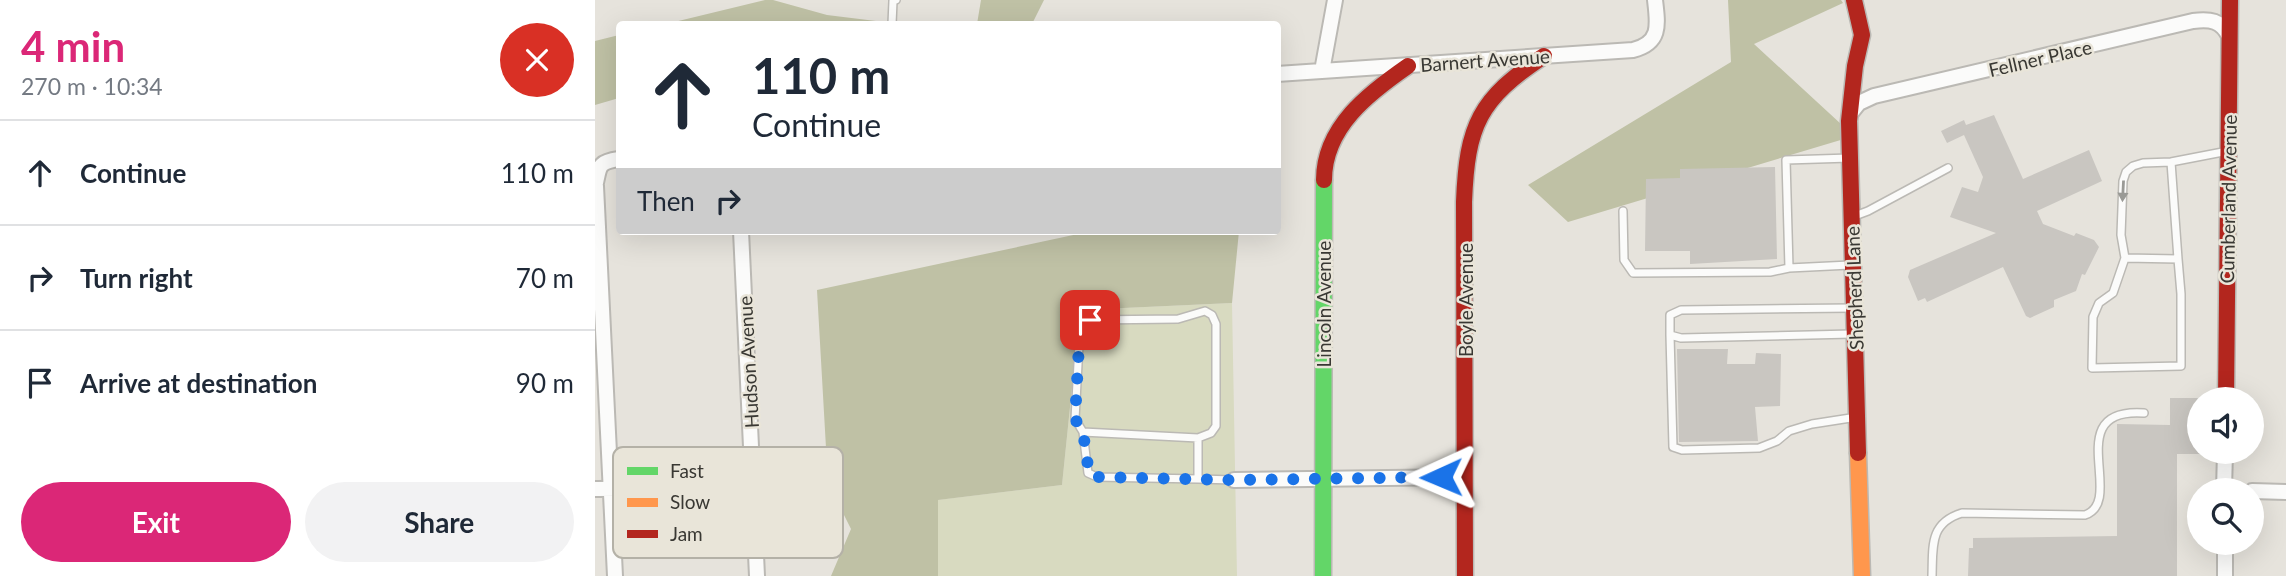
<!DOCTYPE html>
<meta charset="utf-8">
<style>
body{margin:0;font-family:Lato,sans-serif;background:#f2f2f3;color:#1f2937;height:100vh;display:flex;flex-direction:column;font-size:26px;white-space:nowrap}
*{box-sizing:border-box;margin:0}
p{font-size:23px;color:#747a83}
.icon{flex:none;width:38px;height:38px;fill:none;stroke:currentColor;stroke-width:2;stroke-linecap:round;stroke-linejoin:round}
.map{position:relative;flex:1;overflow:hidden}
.panel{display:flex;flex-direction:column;background:#fff;width:595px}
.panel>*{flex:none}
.guide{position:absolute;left:21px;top:21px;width:665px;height:214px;border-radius:7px;box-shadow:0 7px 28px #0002;background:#fff;color:#1f2937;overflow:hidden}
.fabs{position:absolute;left:1592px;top:387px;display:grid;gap:14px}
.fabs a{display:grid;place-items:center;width:77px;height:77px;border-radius:50%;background:#fff;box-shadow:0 7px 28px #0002;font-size:35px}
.pin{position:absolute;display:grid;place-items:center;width:60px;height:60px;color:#fff;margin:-30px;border-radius:14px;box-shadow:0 4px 10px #0006}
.me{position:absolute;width:77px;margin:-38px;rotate:269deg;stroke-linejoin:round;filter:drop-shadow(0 0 5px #0008)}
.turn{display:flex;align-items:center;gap:24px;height:147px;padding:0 21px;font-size:32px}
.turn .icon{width:91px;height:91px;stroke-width:2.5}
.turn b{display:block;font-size:49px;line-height:60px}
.then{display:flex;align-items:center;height:66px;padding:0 21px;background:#0003;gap:14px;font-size:26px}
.round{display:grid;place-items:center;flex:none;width:74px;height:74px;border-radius:37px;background:#f2f2f3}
.headline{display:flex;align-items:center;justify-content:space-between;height:119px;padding:0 21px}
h1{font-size:42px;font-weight:700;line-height:52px;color:#db2777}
.primary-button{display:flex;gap:14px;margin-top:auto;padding:14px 21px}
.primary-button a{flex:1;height:80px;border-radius:42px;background:#db2777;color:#fff;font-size:28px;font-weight:700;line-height:80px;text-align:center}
.primary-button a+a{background:#f2f2f3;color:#1f2937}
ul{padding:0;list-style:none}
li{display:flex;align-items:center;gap:21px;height:105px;padding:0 21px;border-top:2px solid #e0e1e3}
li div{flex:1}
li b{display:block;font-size:26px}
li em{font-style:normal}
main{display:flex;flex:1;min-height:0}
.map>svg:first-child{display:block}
.green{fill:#d8dac0}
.forest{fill:#bfc1a5}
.building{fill:#c9c6c1}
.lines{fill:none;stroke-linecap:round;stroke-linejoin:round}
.lane-casing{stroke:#bbb9b4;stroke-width:10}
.street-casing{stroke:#bbb9b4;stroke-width:18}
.fast-casing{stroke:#bbb9b4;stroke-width:19}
.slow-casing{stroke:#bbb9b4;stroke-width:19}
.jam-casing{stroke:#bbb9b4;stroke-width:19}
.lane{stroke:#fbfbfa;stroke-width:7}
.street{stroke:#fbfbfa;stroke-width:14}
.fast{stroke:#63d668;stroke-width:16}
.slow{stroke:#ff974d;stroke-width:16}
.jam{stroke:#b3261e;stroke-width:16}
.oneway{fill:#9a9a96}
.route{stroke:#1a73e8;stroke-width:12;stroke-dasharray:0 21.6}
.labels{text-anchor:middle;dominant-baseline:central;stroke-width:5;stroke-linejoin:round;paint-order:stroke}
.street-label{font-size:19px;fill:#393833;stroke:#e9e5d9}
.key{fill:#e9e5d9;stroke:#b4b1a7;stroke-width:2}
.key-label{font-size:19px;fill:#393833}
</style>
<main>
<section class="panel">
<div class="headline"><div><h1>4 min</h1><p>270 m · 10:34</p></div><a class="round" style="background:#d93025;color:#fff"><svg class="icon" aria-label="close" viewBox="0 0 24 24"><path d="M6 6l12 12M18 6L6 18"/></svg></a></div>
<ul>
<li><svg class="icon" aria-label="ahead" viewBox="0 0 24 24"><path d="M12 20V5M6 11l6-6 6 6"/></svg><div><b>Continue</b></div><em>110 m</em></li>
<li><svg class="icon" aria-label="right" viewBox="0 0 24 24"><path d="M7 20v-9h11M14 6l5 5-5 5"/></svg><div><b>Turn right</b></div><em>70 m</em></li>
<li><svg class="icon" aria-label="arrive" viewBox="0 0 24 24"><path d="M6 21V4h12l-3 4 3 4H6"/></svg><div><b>Arrive at destination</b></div><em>90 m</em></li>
</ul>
<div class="primary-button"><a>Exit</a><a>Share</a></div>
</section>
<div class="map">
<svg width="1691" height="576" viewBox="0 0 1691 576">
<rect width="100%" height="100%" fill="#e6e3dc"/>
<!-- green -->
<path class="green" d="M637 303 642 576H343L342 500 467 485 485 310Z"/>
<!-- forest -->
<path class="forest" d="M170 0H178L232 15 289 22V24H71Z
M386 0H449L437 24H382Z
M1133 0H1246L1248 3 1159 44 1259 136 973 222 933 185 1136 62Z
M24 35V98L0 105V41Z
M497 231H644L637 303 485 310 467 485 343 500V576H236L256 529 233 483 222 290Z"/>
<!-- building -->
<path class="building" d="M1399 115 1428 179 1494 150 1507 181 1442 211 1448 224 1479 236 1481 233 1499 240 1504 247 1490 275 1487 274 1481 291 1459 300V307L1435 318 1431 316 1408 267 1332 302 1330 298 1323 301 1313 277 1315 270 1401 233 1355 217 1367 187 1383 192 1388 177 1369 135 1352 143 1346 131 1369 120 1371 125Z
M1180 167 1182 259 1095 264V251H1050L1051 179 1085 178V169Z
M1082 349H1133L1132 364H1160L1161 353 1186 354 1185 406 1160 407 1163 441 1084 442Z
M1575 398H1605V454H1582V576H1373L1374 548H1378V538L1522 536V424L1575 425Z"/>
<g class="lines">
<defs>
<path id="lane" d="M297 24 298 1 301 0
M1255 158 1191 160 1194 268 1255 265
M1576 162 1583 259
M1028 211 1029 260 1038 273 1175 272 1194 268
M1257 217 1273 211 1353 168
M1530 258 1583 259 1586 294V366L1497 368 1498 317 1504 303 1518 293 1530 258 1526 235 1528 181 1531 172 1538 166 1548 163 1576 162 1633 151
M1257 334 1086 338 1075 335V315L1086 310 1258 308
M1075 335 1078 447 1087 450 1164 448 1182 441 1194 431 1217 424 1262 417
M488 432 480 419 485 327 488 322 495 320 583 319 610 311 617 315 621 324V426L616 433 603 438
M603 479 502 477 493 473 488 432 603 438V479L639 480
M1337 576C1338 547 1334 523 1367 513L1490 515C1532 501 1464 407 1549 413"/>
<path id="street" d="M727 71 740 0
M682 74 1038 50C1066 43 1063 25 1060 0
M1256 113 1264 103 1279 96 1598 21C1615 19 1626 20 1634 36
M1 186 20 576
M0 187C5 168 1 162 24 159
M146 231 162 576
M639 480 870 477
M0 489 158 488
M1629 490 1630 452
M1657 491 1691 492
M1630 542V576"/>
<path id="fast" d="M728 576 729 180"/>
<path id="slow" d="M1263 453 1267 576"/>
<path id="jam" d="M1259 0 1267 35 1260 66 1254 121 1263 453
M729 180C729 127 774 93 813 66
M1631 399 1635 0
M870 576 869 202C872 125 884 99 949 56"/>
</defs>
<!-- lane casing -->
<use href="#lane" class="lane-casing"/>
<!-- street casing -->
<use href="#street" class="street-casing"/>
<!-- fast casing -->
<use href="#fast" class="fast-casing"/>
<!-- slow casing -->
<use href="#slow" class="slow-casing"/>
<!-- jam casing -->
<use href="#jam" class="jam-casing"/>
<!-- lane -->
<use href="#lane" class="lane"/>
<!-- street -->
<use href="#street" class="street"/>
<!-- fast -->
<use href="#fast" class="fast"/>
<!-- slow -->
<use href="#slow" class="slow"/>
<!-- jam -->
<use href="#jam" class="jam"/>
</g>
<!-- one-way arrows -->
<defs><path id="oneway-solid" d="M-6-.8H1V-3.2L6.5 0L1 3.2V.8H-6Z" transform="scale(1.75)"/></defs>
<use class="oneway" href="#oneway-solid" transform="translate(1528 191) rotate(93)"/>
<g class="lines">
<!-- route -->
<path class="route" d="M495 320 488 322 485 327 480 419 488 432 494 473 502 477 639 480 846 477"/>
</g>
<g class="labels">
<!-- street labels -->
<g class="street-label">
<text transform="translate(1445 58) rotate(-13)">Fellner Place</text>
<text transform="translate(890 60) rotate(-4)">Barnert Avenue</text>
<text transform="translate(1633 199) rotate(-89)">Cumberland Avenue</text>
<text transform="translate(1259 288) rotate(-92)">Shepherd Lane</text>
<text transform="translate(870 300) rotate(-90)">Boyle Avenue</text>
<text transform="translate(728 304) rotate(-90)">Lincoln Avenue</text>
<text transform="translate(153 362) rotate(-93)">Hudson Avenue</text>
</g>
</g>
<!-- legend -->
<rect x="18" y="447" width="230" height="111" rx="10" class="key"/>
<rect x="32" y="467" width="31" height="8" fill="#63d668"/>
<rect x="32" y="498" width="31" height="9" fill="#ff974d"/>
<rect x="32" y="530" width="31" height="8" fill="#b3261e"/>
<g class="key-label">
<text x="75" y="478">Fast</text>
<text x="75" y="509">Slow</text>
<text x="75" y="541">Jam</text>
</g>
</svg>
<div class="fabs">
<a><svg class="icon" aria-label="sound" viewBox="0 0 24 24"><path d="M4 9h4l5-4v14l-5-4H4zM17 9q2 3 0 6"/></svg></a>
<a><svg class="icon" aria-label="search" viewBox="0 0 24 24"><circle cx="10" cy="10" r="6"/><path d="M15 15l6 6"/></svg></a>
</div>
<div class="pin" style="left:495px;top:320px;background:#d93025"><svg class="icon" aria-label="arrive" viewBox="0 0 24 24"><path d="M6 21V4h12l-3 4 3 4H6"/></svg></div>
<svg class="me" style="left:846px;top:477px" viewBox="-20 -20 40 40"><path d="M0-17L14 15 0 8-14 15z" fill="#1a73e8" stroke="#fff" stroke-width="4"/></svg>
<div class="guide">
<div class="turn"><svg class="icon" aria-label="ahead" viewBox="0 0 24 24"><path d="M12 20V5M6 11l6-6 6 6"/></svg><div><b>110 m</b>Continue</div></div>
<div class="then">Then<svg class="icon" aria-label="right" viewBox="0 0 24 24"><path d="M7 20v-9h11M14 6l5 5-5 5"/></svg></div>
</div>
</div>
</main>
